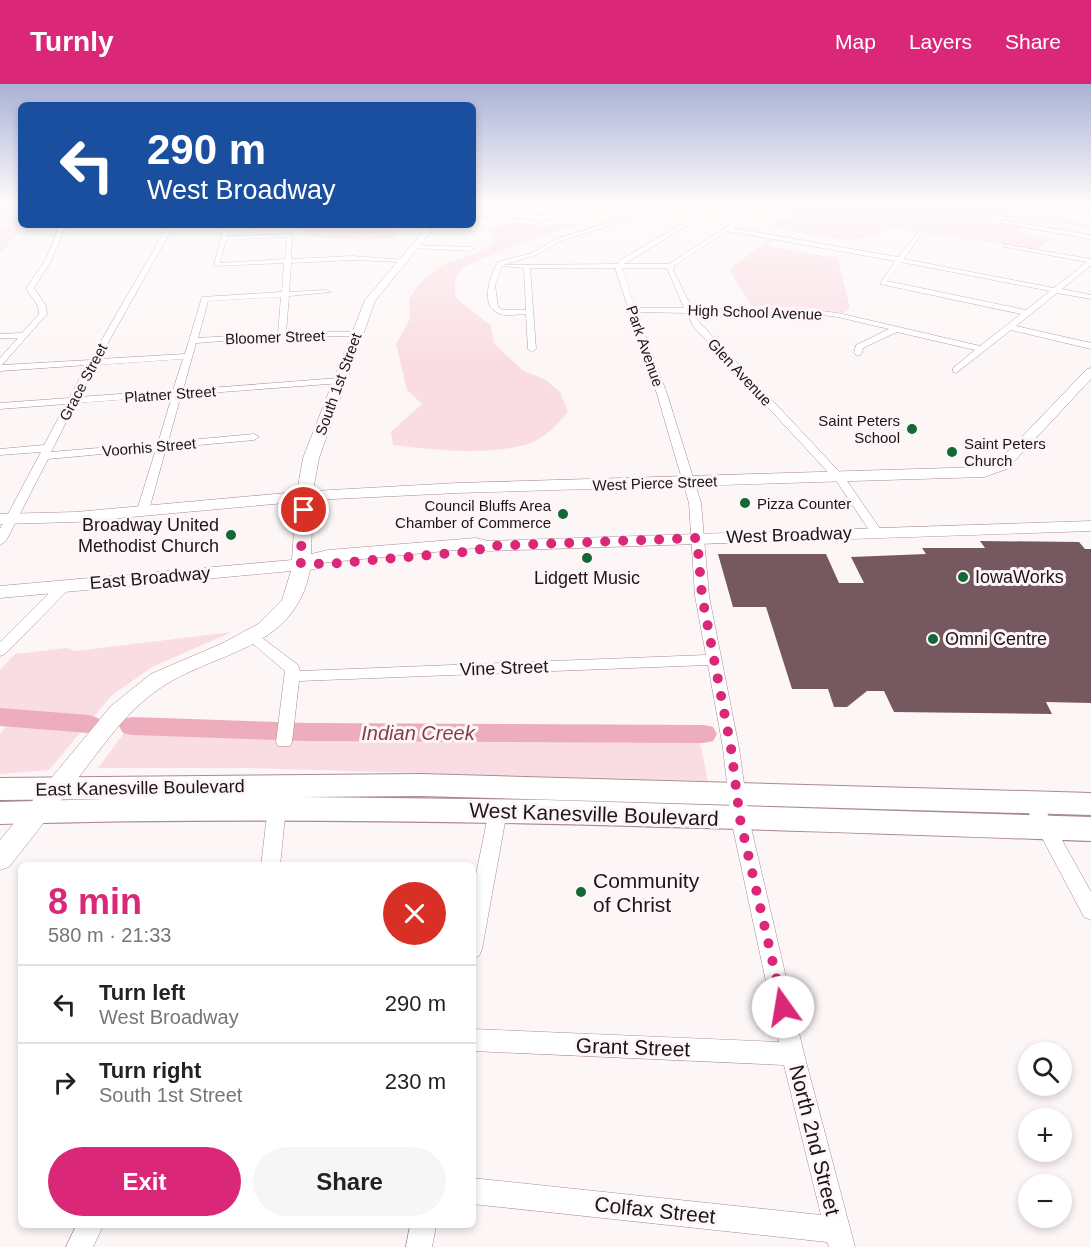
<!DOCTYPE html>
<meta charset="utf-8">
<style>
body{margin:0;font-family:Helvetica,sans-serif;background:#f6f6f6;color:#222;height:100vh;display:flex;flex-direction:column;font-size:22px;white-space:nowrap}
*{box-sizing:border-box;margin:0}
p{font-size:20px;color:#767676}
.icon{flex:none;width:33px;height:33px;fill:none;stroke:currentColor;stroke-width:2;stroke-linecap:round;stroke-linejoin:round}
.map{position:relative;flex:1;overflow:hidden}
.side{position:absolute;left:18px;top:778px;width:458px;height:366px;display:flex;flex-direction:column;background:#fff;border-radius:9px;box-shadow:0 3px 9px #0003}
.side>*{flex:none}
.top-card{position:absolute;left:18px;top:18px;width:458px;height:126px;border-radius:9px;box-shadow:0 3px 9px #0003;background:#1a4fa0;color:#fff;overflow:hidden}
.fabs{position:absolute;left:1018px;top:958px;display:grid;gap:12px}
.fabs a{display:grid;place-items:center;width:54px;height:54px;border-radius:50%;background:#fff;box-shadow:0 3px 9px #0003;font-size:30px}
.pin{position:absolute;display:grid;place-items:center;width:51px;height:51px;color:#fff;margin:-26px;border:3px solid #fff;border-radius:50%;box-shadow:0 2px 6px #0007}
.me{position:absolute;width:66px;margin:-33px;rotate:347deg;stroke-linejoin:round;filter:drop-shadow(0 0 4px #0008)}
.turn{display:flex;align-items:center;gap:21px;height:126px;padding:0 30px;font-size:27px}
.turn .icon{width:78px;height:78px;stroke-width:2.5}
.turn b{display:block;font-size:42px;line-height:51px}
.round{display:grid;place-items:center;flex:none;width:63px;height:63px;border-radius:32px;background:#f6f6f6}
.overview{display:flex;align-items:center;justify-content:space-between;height:102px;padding:0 30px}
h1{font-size:36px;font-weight:800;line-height:45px;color:#db2777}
.primary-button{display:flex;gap:12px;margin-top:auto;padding:12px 30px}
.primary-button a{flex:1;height:69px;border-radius:36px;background:#db2777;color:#fff;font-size:24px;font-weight:800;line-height:69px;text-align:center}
.primary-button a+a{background:#f6f6f6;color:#222}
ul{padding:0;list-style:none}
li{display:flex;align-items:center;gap:18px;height:78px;padding:0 30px;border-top:2px solid #e0e0e0}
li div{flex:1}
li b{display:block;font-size:22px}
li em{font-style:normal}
header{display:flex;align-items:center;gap:36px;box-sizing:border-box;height:84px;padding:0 30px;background:#db2777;color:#fff}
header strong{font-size:28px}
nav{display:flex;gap:33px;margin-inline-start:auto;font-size:21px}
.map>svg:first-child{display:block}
.green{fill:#fadce3}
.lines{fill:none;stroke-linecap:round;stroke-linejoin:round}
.river{fill:#edadbc;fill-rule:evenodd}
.building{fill:#765960}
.street-casing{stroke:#aa8a92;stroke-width:1}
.secondary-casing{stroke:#aa8a92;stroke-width:1}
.primary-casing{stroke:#aa8a92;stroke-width:2}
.street{fill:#fff;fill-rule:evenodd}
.secondary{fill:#fff;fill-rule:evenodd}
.primary{fill:#fff;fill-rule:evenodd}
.route{stroke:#db2777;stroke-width:10;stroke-dasharray:0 18}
.poi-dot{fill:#146737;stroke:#fdf6f7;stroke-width:2}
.labels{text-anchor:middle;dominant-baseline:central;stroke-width:6;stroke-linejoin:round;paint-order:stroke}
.far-street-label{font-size:15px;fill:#1f1417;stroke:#fdf6f7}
.far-poi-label{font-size:15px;fill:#1f1417;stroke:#fdf6f7;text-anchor:end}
.poi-label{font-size:18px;fill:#1f1417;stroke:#fdf6f7;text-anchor:start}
.street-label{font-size:18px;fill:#1f1417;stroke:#fdf6f7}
.water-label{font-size:20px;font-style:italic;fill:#873b52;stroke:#fdf6f7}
.near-street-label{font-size:21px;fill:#1f1417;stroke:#fdf6f7}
.near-poi-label{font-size:21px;fill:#1f1417;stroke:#fdf6f7;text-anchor:start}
</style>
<header>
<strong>Turnly</strong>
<nav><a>Map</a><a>Layers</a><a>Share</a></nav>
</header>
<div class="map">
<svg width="1091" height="1163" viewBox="0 0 1091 1163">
<rect width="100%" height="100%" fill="#fdf6f7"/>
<!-- green -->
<path class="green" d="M17 120H21V141H26L0 169V145L6 141 0 139V124Z
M780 120H995L1012 128 1090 140 1091 143 996 132 990 136 992 139 1023 144 1018 148 1052 155 1037 165 891 144C883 146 877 151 870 153 838 159 802 149 771 142L775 137 790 135 793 131Z
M511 138 545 142 568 138 580 140 522 158 463 183 455 195V213L491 242 494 259 522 286 546 296 560 308 568 328C558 340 544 355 528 360 487 372 436 366 393 361L391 348 422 320 407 306 396 260 410 235 409 215 420 199 442 181 486 165 494 158 488 145Z
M299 141H392L398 147 393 153C365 160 338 153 309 153Z
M775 152H780L766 162 837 174 850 224 844 229 803 223 751 222 729 185Z
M232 548 152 583 111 612 49 686 0 690V650L6 642 0 641V586L15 570 67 564 76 567Z
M133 637 271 650 697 644 708 697 246 684H98Z"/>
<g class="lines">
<!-- river -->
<path class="river" d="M0 624 89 631 98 634 102 640 98 646 89 649 0 642Z
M132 633 308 639 704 641 713 643 717 650 713 657 704 659 308 657 132 651 123 649 119 642 123 635Z"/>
</g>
<!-- building -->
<path class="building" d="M980 457 1079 458 1085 465H1091V619L1046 618 1052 630 894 628 884 607H867L847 623H834L828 605H792L766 523H733L718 470H826L839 499H864L851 473 926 470 922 464H985Z"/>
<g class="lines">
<defs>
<path id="street" d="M668 120H676L560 157 536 171 503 181 617 180 619 177 716 120 718 123 624 180H669L740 134 742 137 732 144 898 173 920 146 923 148 904 175 1054 204 1087 178 1005 163 1003 160 1091 175V181L1062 205 1091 211V215L1057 209 1016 242 1091 259V265L1011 246 956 289 953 288V284L975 266 897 248 863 264 862 269 858 272 854 269 856 261 889 245 838 233 806 229H694L700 239 845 394 883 449 877 453 873 452 837 398 693 242 687 229 637 228 667 310 701 419 709 512 739 664 749 735 804 970 855 1163H829L827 1158 472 1120V1094L821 1131 784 981 472 967V945L779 958 731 735 723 664 708 581 299 597 292 658 290 662H278L276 658 285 587 245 553 247 550H257L298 581 300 587 706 571 695 512 689 419 657 310 615 184H530L536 265 532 268 528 265 526 230C518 230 505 233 498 229 479 221 491 190 498 178L532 169 556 155ZM727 147 895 177 880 200 1021 230 980 262 838 229 806 225 692 224 673 186 675 181ZM901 178 1050 207 1026 226 887 197ZM502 182 524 184 526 226H503L498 223 495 201ZM622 184H667L684 224H635Z
M1004 120 1091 127V131L1007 122Z
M588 121 590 124 537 139 534 137 537 135 472 132V128L547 132Z
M476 136 479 138 476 147 471 148 473 138Z
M1002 136 1091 151V155L1000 139Z
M60 141H66L51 177 34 204 46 222 47 230 2 281 90 276 168 141H174L99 275 185 270 202 213 282 208 284 179 214 182 224 141H230L227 152 292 150 291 175 352 172 406 176 403 178 352 176 291 179 289 208 327 206 331 208 289 212 286 248H356L360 250 359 252 277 253 196 259 183 306 339 294 342 295V299L181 311 168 358 254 350 259 353 254 356 166 364 149 426 143 430 137 426 156 365 48 375 6 457 0 461V445L41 368 0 371V365L44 361 66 320 0 325V319L69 314 87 281 0 287V274L18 254H0V250L22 249 39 230 38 222 26 204 45 177ZM287 153 285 175 220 179 226 156ZM281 213 278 249 198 254 208 217ZM183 275 173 306 79 313 96 281ZM172 312 158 359 51 368 76 319Z
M414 161 471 163 474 165 471 167 412 164Z
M64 498 69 499 71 502 69 505 5 570 0 572V558L59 499Z
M1032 711 1038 713 1091 808V836L1084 833 1023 718 1026 713Z
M277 716 283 718 286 723 280 782H261L268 723 271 718Z
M498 720 504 722 507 727 482 865 479 872 472 874V810L489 727 492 722Z
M76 1142H103L93 1163H66Z
M410 1142H436L432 1163H406Z"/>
<path id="secondary" d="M472 120H487L472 125Z
M422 141H430V149L375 217 319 374 313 407 457 399 983 383 997 379 1087 285 1091 284V295L1007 385 984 393 457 409 313 416 311 470 328 466 476 454 488 457 1091 437V447L488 467 476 464 321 479 319 484 310 486C294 569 213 566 156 607 128 627 108 655 88 681 62 715 36 749 9 783L0 786V756L111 622 151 590 223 559 258 540 282 516 291 487 0 514V502L292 476 296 418 76 438 0 440V430L76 428 297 408 303 374 365 216 422 149Z"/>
<path id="primary" d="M421 690 1091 709V731L421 712 301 713 546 716 1091 733V757C727 744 364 730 0 740V718L106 715 0 716V694Z"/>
</defs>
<!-- street casing -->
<use href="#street" class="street-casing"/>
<!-- secondary casing -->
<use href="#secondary" class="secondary-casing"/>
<!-- primary casing -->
<use href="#primary" class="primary-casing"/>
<!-- street -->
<use href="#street" class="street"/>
<!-- secondary -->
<use href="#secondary" class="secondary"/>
<!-- primary -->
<use href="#primary" class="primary"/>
</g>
<!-- sky -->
<linearGradient id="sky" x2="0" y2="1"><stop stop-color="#aab1d6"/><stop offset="0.42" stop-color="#fefbfb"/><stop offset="1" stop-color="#fefbfb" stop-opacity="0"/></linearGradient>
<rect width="1091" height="283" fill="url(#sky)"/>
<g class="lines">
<!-- route -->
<path class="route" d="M304 426 300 479 328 480 476 467 488 462 697 454 702 512 731 664 740 735 783 923"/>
</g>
<!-- markers -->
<g class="poi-dot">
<circle cx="912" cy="345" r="6"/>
<circle cx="952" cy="368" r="6"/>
<circle cx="745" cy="419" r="6"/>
<circle cx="563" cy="430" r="6"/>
<circle cx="231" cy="451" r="6"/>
<circle cx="587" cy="474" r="6"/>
<circle cx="963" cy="493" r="6"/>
<circle cx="933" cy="555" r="6"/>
<circle cx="581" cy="808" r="6"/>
</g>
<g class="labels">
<!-- far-street labels -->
<g class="far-street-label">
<text transform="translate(755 228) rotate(2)">High School Avenue</text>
<text transform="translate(275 253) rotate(-2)">Bloomer Street</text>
<text transform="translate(645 262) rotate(71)">Park Avenue</text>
<text transform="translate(740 288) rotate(47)">Glen Avenue</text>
<text transform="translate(83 298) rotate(-62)">Grace Street</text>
<text transform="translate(338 300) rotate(-70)">South 1st Street</text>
<text transform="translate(170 310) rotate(-4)">Platner Street</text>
<text transform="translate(149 363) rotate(-5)">Voorhis Street</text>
<text transform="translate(655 399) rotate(-2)">West Pierce Street</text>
</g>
<!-- far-poi labels -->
<g class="far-poi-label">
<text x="900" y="336">Saint Peters<tspan x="900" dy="17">School</tspan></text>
<text x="964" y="359" text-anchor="start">Saint Peters<tspan x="964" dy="17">Church</tspan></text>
<text x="757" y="419" text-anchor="start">Pizza Counter</text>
<text x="551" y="421">Council Bluffs Area<tspan x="551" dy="17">Chamber of Commerce</tspan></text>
</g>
<!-- poi labels -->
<g class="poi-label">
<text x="219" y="441" text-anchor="end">Broadway United<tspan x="219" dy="21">Methodist Church</tspan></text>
<text x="975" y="493">IowaWorks</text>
<text x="587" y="494" text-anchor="middle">Lidgett Music</text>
<text x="945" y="555">Omni Centre</text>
</g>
<!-- street labels -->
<g class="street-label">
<text transform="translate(789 451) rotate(-2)">West Broadway</text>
<text transform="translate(150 494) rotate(-5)">East Broadway</text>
<text transform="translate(504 584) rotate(-2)">Vine Street</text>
<text transform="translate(140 704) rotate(-1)">East Kanesville Boulevard</text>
</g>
<!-- water labels -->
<g class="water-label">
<text x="418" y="649">Indian Creek</text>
</g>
<!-- near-street labels -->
<g class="near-street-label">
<text transform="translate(594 730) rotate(2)">West Kanesville Boulevard</text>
<text transform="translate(633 963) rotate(2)">Grant Street</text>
<text transform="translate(815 1056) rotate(76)">North 2nd Street</text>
<text transform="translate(655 1126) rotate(6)">Colfax Street</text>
</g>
<!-- near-poi labels -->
<g class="near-poi-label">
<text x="593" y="796">Community<tspan x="593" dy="24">of Christ</tspan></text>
</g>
</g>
</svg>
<div class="fabs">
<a><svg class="icon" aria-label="search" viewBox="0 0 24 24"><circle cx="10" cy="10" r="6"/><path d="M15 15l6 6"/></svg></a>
<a>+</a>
<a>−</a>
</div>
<div class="pin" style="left:304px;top:426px;background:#d93025"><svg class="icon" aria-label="arrive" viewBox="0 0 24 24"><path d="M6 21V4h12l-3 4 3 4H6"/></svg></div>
<svg class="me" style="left:783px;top:923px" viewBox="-20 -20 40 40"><circle r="19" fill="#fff"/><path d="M0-13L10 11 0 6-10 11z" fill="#db2777"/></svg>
<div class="top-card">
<div class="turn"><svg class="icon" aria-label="left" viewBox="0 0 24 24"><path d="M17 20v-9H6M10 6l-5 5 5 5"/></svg><div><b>290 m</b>West Broadway</div></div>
</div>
<section class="side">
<div class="overview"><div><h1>8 min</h1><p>580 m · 21:33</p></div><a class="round" style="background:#d93025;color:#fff"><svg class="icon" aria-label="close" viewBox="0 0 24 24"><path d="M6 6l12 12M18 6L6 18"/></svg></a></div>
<ul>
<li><svg class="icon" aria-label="left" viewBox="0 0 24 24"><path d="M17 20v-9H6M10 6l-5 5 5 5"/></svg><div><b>Turn left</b><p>West Broadway</p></div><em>290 m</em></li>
<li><svg class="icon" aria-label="right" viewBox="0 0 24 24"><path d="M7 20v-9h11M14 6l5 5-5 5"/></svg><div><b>Turn right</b><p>South 1st Street</p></div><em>230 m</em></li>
</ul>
<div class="primary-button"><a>Exit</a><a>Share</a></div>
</section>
</div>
